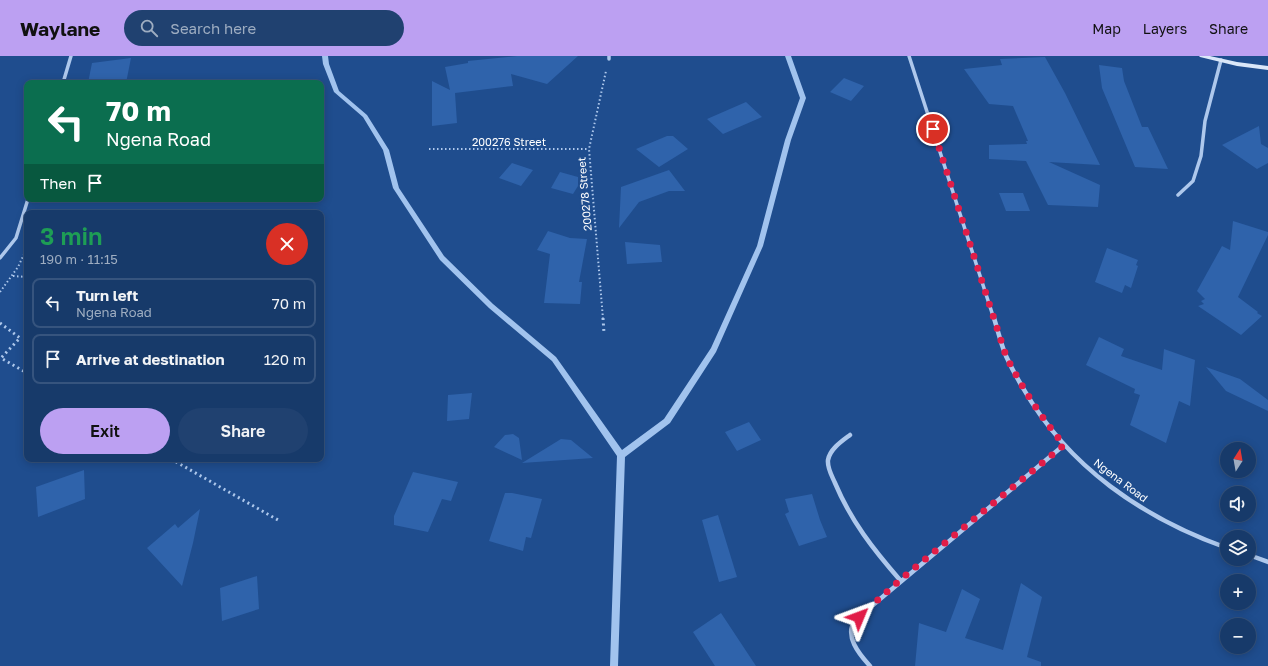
<!DOCTYPE html>
<meta charset="utf-8">
<style>
body{margin:0;font-family:"Golos Text",sans-serif;background:#204170;color:#f1f3f6;height:100vh;display:flex;flex-direction:column;font-size:15px;white-space:nowrap}
*{box-sizing:border-box;margin:0}
p{font-size:13px;color:#9eadc1}
.icon{flex:none;width:22px;height:22px;fill:none;stroke:currentColor;stroke-width:2;stroke-linecap:round;stroke-linejoin:round}
.map{position:relative;flex:1;overflow:hidden}
.details{position:absolute;left:24px;top:154px;width:300px;height:252px;display:flex;flex-direction:column;background:#173a6a;border-radius:8px;box-shadow:0 2px 10px #0003,0 0 0 1px #36547e}
.details>*{flex:none}
.top-card{position:absolute;left:24px;top:24px;width:300px;height:122px;border-radius:8px;box-shadow:0 2px 10px #0003,0 0 0 1px #36547e;background:#0b6e4f;color:#fff;overflow:hidden}
.needle{width:26px;rotate:11deg}
.fabs{position:absolute;left:1220px;top:386px;display:grid;gap:8px}
.fabs a{display:grid;place-items:center;width:36px;height:36px;border-radius:50%;background:#173a6a;box-shadow:0 2px 10px #0003,0 0 0 1px #36547e;font-size:20px}
.pin{position:absolute;display:grid;place-items:center;width:34px;height:34px;color:#fff;margin:-17px;border:2px solid #fff;border-radius:50%;box-shadow:0 1px 4px #0007}
.me{position:absolute;width:44px;margin:-22px;rotate:46deg;stroke-linejoin:round;filter:drop-shadow(0 0 3px #0008)}
.turn{display:flex;align-items:center;gap:14px;height:84px;padding:0 16px;font-size:18px}
.turn .icon{width:52px;height:52px;stroke-width:2.5}
.turn b{display:block;font-size:28px;line-height:34px}
.then{display:flex;align-items:center;height:38px;padding:0 16px;background:#0003;gap:8px;font-size:15px}
.round{display:grid;place-items:center;flex:none;width:42px;height:42px;border-radius:21px;background:#204170}
.headline{display:flex;align-items:center;justify-content:space-between;height:68px;padding:0 16px}
h1{font-size:24px;font-weight:600;line-height:30px;color:#1e9e55}
.button{display:flex;gap:8px;margin-top:auto;padding:8px 16px}
.button a{flex:1;height:46px;border-radius:24px;background:#bca0f2;color:#111;font-size:16px;font-weight:600;line-height:46px;text-align:center}
.button a+a{background:#204170;color:#f1f3f6}
ul{padding:0;list-style:none}
li{display:flex;align-items:center;gap:12px;height:50px;margin:0 8px 6px;padding:0 8px;border:2px solid #36547e;border-radius:8px}
li div{flex:1}
li b{display:block;font-size:15px}
li em{font-style:normal}
header{display:flex;align-items:center;gap:24px;box-sizing:border-box;height:56px;padding:0 20px;background:#bca0f2;color:#111}
header strong{font-size:19px}
nav{display:flex;gap:22px;margin-inline-start:auto;font-size:14px}
.search{width:280px;height:36px;background:#204170;display:flex;align-items:center;gap:10px;box-sizing:border-box;padding:0 14px;border-radius:22px;color:#9eadc1;font-size:15px}
.map>svg:first-child{display:block}
.lines{fill:none;stroke-linecap:round;stroke-linejoin:round}
.stream{fill:#a1c3ee;fill-rule:evenodd}
.building{fill:#2f63ab}
.path-far1{stroke:#aec8ec;stroke-width:2;stroke-dasharray:1.5 2.5;stroke-linecap:butt}
.path{stroke:#aec8ec;stroke-width:3;stroke-dasharray:2 3.5;stroke-linecap:butt}
.street-far1{stroke:#aec8ec;stroke-width:3.5}
.street{stroke:#aec8ec;stroke-width:4.5}
.secondary{fill:#dae7f9;fill-rule:evenodd}
.route{stroke:#e11d48;stroke-width:7;stroke-dasharray:0 12.6}
.labels{text-anchor:middle;dominant-baseline:central;stroke-width:4;stroke-linejoin:round;paint-order:stroke}
.street-label{font-size:11px;fill:#fff;stroke:#1f4d8e}
</style>
<header>
<strong>Waylane</strong>
<div class="search"><svg class="icon" aria-label="search" viewBox="0 0 24 24"><circle cx="10" cy="10" r="6"/><path d="M15 15l6 6"/></svg>Search here</div>
<nav><a>Map</a><a>Layers</a><a>Share</a></nav>
</header>
<div class="map">
<svg width="1268" height="610" viewBox="0 0 1268 610">
<rect width="100%" height="100%" fill="#1f4d8e"/>
<g class="lines">
<!-- stream -->
<path class="stream" d="M322 0H328L329 8 339 35 367 59 389 94 399 132 444 200 493 248 556 301 622 394 664 363 711 292 757 190 785 84 800 42 785 0H791L806 42 791 84 763 190 716 296 670 367 625 401 618 610H610L617 400 552 305 489 252 440 204 393 132 383 94 363 61 334 36 323 8Z"/>
</g>
<!-- building -->
<path class="building" d="M517 0H578L547 28 511 18 513 30 455 37 457 67 432 70V25L450 34 445 11 468 7V5Z
M1045 1 1065 37 1100 109 1049 106 1100 129 1098 151 1048 149 1026 105 989 103V89L1027 88 1026 85H1028L1013 50 989 48 964 13 1002 9 1000 3Z
M131 2 126 27H88L92 7Z
M1099 9 1122 12 1124 25 1142 71H1148L1168 113 1135 111 1102 32Z
M844 22 864 30 851 45 830 36Z
M746 46 762 61 723 78 707 63Z
M1259 70 1261 88 1268 92V107L1257 113 1222 89Z
M667 80H673L688 93 659 111 636 93Z
M512 107 533 114 521 130 499 122Z
M669 114 685 135H669L639 146 619 172 621 131Z
M560 116 578 121V130L573 138 551 132Z
M999 137H1023L1030 155H1006Z
M1233 165 1268 176V179L1238 241 1258 256 1257 257 1262 260 1241 279 1198 250 1204 248 1201 245 1205 243 1197 235 1222 190 1230 194Z
M548 175 570 182 587 183 579 226H582L580 248 544 247 550 198 537 194Z
M625 186 660 189 662 206 627 208Z
M1107 192 1138 204 1136 209 1138 210 1131 232 1125 229 1122 237 1095 226Z
M1099 281 1124 293 1121 300 1162 314 1164 293 1195 304 1190 350 1179 345 1166 387 1130 369 1140 339 1134 337 1135 333 1086 309Z
M1206 311 1240 323 1268 344V355L1226 335Z
M472 337 469 363 447 365 448 339Z
M749 366 761 384 737 395 725 376Z
M513 378 519 382 522 404 494 391 505 379Z
M561 383 571 384 593 402 522 407Z
M84 414 85 443 38 461 36 431Z
M413 416 458 426 451 445 442 443 428 476 394 469V460Z
M505 437H512L542 443 531 482 526 481 523 495 489 485Z
M812 438 820 464 827 481 799 490 785 458 789 456 785 443Z
M200 453 193 487 182 530 147 492 175 468 178 472Z
M718 459 737 521 719 526 702 464Z
M257 520 259 553 222 565 220 532Z
M1021 527 1042 541 1027 601 1041 606V610H915L919 567 946 576 962 533 980 543 965 582 1003 594Z
M721 557 756 610H715L693 576Z"/>
<g class="lines">
<!-- path-far1 -->
<path class="path-far1" d="M429 93H589
M13 220 27 221
M0 236 18 211 26 194
M603 263 589 93 606 15"/>
<!-- path -->
<path class="path" d="M603 262 604 277
M0 267 20 282 1 302 27 317
M171 403 278 464"/>
<!-- street-far1 -->
<path class="street-far1" d="M609 0V3
M909 0 994 263
M63 27 71 0
M1178 139 1193 125 1201 100 1205 65 1221 4
M0 202 16 182 28 143"/>
<!-- street -->
<path class="street" d="M994 262C998 275 1001 288 1006 300 1011 311 1017 322 1023 332 1068 411 1143 462 1227 492
M850 379C842 385 830 393 828 404 827 412 832 420 835 427 851 465 873 493 900 524
M1249 499 1268 506
M870 610C859 598 844 580 855 564L1064 389"/>
<!-- secondary -->
<path class="secondary" d="M1199 0H1210L1237 6 1268 10V14L1237 10 1200 1Z"/>
</g>
<g class="lines">
<!-- route -->
<path class="route" d="M859 561 900 524 1064 389C1041 361 1022 332 1006 300L933 73"/>
</g>
<g class="labels">
<!-- street labels -->
<g class="street-label">
<text x="509" y="85">200276 Street</text>
<text transform="translate(584 138) rotate(-95)">200278 Street</text>
<text transform="translate(1121 424) rotate(37)">Ngena Road</text>
</g>
</g>
</svg>
<div class="fabs">
<a><svg class="needle" viewBox="-14 -14 28 28"><path d="M0-13l5 13h-10z" fill="#e53935"/><path d="M0 13l5-13h-10z" fill="#9eadc1"/></svg></a>
<a><svg class="icon" aria-label="sound" viewBox="0 0 24 24"><path d="M4 9h4l5-4v14l-5-4H4zM17 9q2 3 0 6"/></svg></a>
<a><svg class="icon" aria-label="layers" viewBox="0 0 24 24"><path d="M12 4l9 5-9 5-9-5zM3 14l9 5 9-5"/></svg></a>
<a>+</a>
<a>−</a>
</div>
<div class="pin" style="left:933px;top:73px;background:#d93025"><svg class="icon" aria-label="arrive" viewBox="0 0 24 24"><path d="M6 21V4h12l-3 4 3 4H6"/></svg></div>
<svg class="me" style="left:859px;top:561px" viewBox="-20 -20 40 40"><path d="M0-17L14 15 0 8-14 15z" fill="#e11d48" stroke="#fff" stroke-width="4"/></svg>
<div class="top-card">
<div class="turn"><svg class="icon" aria-label="left" viewBox="0 0 24 24"><path d="M17 20v-9H6M10 6l-5 5 5 5"/></svg><div><b>70 m</b>Ngena Road</div></div>
<div class="then">Then<svg class="icon" aria-label="arrive" viewBox="0 0 24 24"><path d="M6 21V4h12l-3 4 3 4H6"/></svg></div>
</div>
<section class="details">
<div class="headline"><div><h1>3 min</h1><p>190 m · 11:15</p></div><a class="round" style="background:#d93025;color:#fff"><svg class="icon" aria-label="close" viewBox="0 0 24 24"><path d="M6 6l12 12M18 6L6 18"/></svg></a></div>
<ul>
<li><svg class="icon" aria-label="left" viewBox="0 0 24 24"><path d="M17 20v-9H6M10 6l-5 5 5 5"/></svg><div><b>Turn left</b><p>Ngena Road</p></div><em>70 m</em></li>
<li><svg class="icon" aria-label="arrive" viewBox="0 0 24 24"><path d="M6 21V4h12l-3 4 3 4H6"/></svg><div><b>Arrive at destination</b></div><em>120 m</em></li>
</ul>
<div class="button"><a>Exit</a><a>Share</a></div>
</section>
</div>
